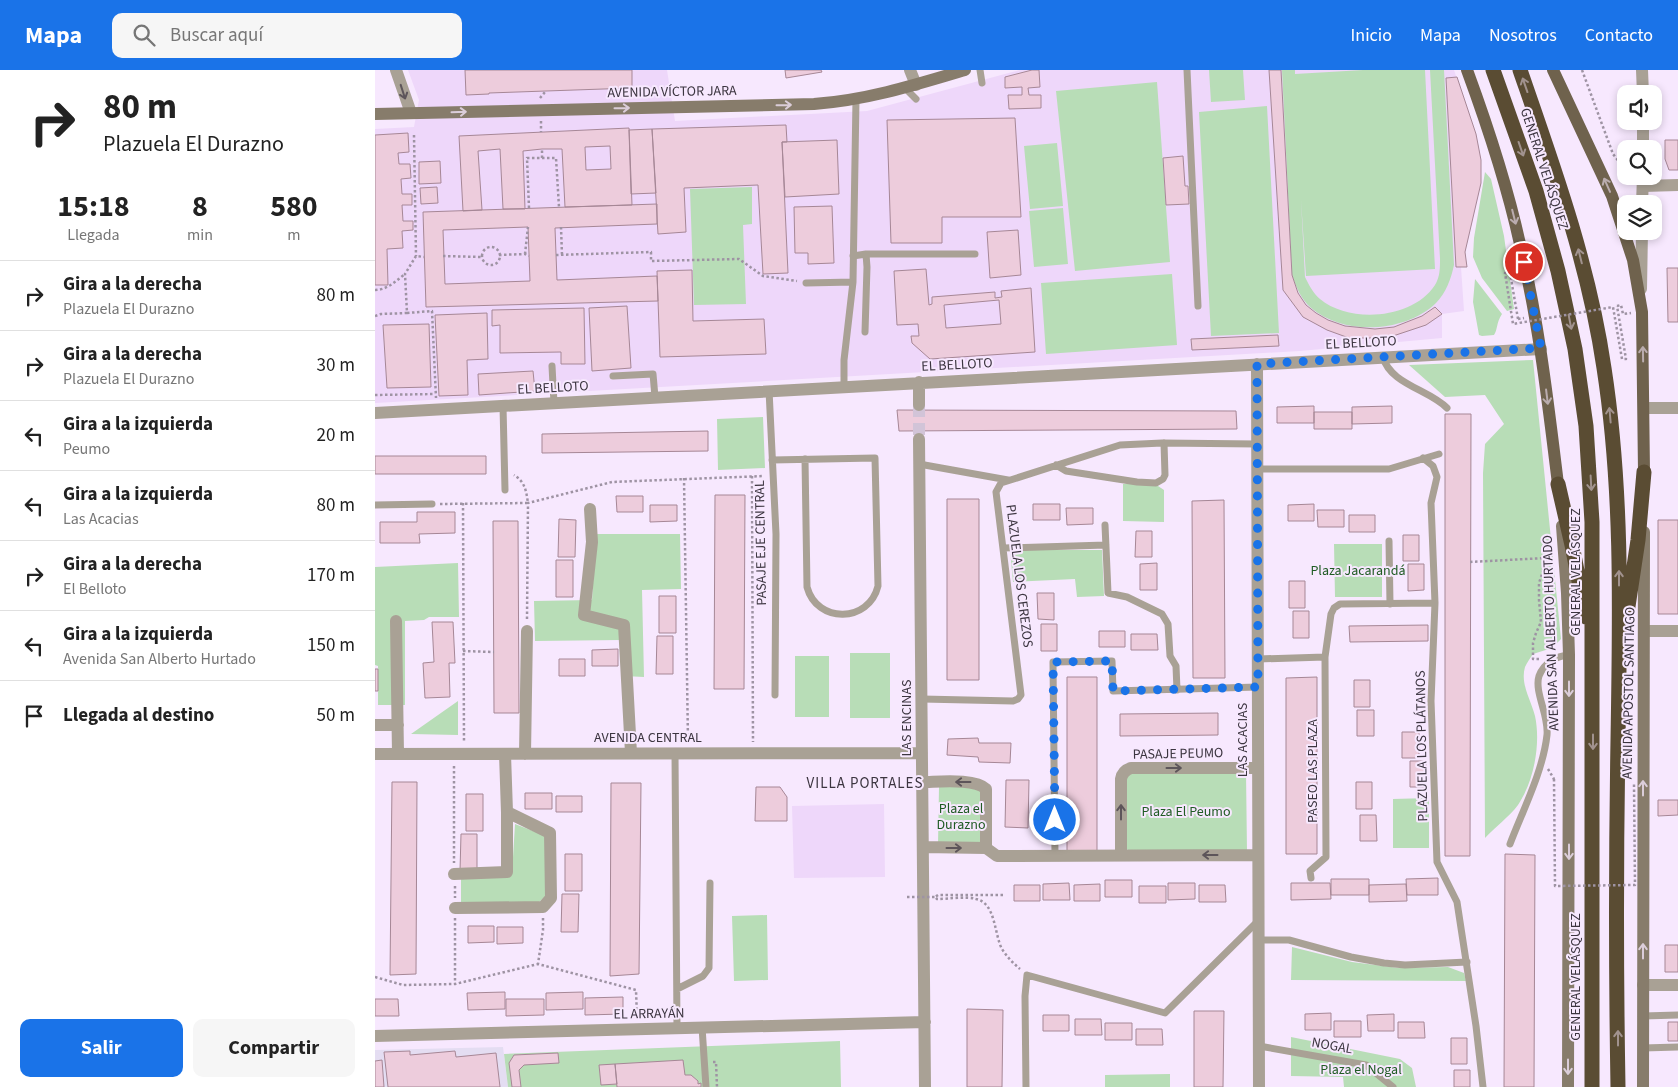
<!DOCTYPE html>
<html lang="es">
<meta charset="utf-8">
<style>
body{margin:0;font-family:"Source Sans 3",sans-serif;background:#f6f6f6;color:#222;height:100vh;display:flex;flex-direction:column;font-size:19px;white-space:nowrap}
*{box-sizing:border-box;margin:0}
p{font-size:16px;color:#767676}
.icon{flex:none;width:28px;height:28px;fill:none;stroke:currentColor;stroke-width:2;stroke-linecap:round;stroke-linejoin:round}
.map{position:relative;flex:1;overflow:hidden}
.drawer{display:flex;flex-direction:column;background:#fff;width:375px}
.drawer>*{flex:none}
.top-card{background:#fff;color:#222;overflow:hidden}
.controls{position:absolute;left:1242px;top:15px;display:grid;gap:10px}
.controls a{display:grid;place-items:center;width:45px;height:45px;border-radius:10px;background:#fff;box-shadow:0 2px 8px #0003;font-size:25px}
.pin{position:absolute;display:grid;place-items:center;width:42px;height:42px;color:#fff;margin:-21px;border:2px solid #fff;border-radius:50%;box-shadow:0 1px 5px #0007}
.me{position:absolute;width:55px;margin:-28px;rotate:0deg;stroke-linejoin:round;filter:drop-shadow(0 0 4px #0008)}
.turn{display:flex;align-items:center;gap:18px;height:105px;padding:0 20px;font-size:22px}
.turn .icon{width:65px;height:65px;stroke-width:2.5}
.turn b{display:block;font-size:35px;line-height:42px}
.eta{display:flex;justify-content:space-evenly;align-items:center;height:85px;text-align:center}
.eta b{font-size:30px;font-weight:700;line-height:35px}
.action{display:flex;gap:10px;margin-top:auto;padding:10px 20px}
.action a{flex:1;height:58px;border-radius:10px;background:#1a73e8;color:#fff;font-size:20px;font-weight:700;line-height:58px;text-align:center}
.action a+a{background:#f6f6f6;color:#222}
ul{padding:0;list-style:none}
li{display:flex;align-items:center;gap:15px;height:70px;padding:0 20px;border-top:1px solid #e0e0e0}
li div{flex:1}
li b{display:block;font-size:19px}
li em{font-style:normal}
header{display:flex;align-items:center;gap:30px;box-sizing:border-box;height:70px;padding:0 25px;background:#1a73e8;color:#fff}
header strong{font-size:24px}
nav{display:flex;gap:28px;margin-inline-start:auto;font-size:18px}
.search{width:350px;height:45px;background:#f6f6f6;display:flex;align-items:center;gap:12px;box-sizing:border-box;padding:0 18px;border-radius:10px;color:#767676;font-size:19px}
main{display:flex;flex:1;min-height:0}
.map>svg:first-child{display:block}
.built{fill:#eed7fa}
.industrial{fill:#e4ddf2}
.green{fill:#b8ddb7}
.building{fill:#edccdc;stroke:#a68796;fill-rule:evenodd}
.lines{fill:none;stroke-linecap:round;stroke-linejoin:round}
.minor-tunnel{stroke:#d2c4d8;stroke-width:12;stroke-dasharray:12 6;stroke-linecap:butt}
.path{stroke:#9e93a3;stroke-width:2.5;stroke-dasharray:2.5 2.5;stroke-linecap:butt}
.service{stroke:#a9a195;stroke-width:7}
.minor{stroke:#a9a195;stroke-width:12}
.tertiary{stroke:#a9a195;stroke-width:12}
.secondary{stroke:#877c6b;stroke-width:12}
.primary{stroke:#6f624d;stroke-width:12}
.motorway{stroke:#5a4c33;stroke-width:15}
.path-bridge{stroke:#9e93a3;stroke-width:2.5;stroke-dasharray:2.5 2.5;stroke-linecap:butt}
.oneway{stroke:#a1928e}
.oneway2{stroke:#5d555a}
.oneway3{stroke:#dbcdd9}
.oneway4{stroke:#baacae}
.route{stroke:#1a73e8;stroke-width:9;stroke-dasharray:0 16.2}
.labels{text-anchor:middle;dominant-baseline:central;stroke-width:4;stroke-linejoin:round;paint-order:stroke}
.street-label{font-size:14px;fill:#3c3540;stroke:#f7e8fe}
.park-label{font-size:14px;fill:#1f5b23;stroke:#f7e8fe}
.neighbourhood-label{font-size:15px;letter-spacing:1px;fill:#3c3540;stroke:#f7e8fe}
</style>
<header>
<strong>Mapa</strong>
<div class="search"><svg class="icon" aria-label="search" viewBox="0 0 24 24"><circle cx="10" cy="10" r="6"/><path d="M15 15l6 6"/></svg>Buscar aquí</div>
<nav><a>Inicio</a><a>Mapa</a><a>Nosotros</a><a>Contacto</a></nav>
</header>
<main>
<section class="drawer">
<div class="top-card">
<div class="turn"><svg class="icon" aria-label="right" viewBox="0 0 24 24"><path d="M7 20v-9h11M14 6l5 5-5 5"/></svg><div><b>80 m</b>Plazuela El Durazno</div></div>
</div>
<div class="eta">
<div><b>15:18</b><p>Llegada</p></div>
<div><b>8</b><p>min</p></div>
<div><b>580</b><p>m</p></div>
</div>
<ul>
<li><svg class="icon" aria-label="right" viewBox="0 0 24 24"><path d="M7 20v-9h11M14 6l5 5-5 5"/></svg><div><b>Gira a la derecha</b><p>Plazuela El Durazno</p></div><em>80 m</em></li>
<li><svg class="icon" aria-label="right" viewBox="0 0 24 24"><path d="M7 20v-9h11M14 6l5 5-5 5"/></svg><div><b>Gira a la derecha</b><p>Plazuela El Durazno</p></div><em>30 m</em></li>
<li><svg class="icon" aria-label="left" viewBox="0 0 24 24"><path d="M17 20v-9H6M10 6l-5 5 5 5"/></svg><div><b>Gira a la izquierda</b><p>Peumo</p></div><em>20 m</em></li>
<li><svg class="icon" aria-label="left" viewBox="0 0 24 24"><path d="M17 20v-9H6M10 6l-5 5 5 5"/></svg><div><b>Gira a la izquierda</b><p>Las Acacias</p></div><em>80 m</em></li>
<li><svg class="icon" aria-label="right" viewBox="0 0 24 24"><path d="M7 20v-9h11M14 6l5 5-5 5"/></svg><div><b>Gira a la derecha</b><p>El Belloto</p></div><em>170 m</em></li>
<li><svg class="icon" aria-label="left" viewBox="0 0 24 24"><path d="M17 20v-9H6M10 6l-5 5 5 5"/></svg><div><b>Gira a la izquierda</b><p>Avenida San Alberto Hurtado</p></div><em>150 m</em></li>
<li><svg class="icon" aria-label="arrive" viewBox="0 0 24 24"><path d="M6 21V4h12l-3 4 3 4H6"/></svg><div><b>Llegada al destino</b></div><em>50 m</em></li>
</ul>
<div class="action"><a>Salir</a><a>Compartir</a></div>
</section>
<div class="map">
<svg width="1303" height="1017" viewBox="0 0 1303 1017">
<rect width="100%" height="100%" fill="#f7e8fe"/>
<!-- built -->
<path class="built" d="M33 0H292L300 51 492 41 645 0H1079L1101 64 1106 90V113L1090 182 1092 197H1086L1089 241 1067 244V268L925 281 0 333V59L39 57 44 30Z
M509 734 510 807 419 808 417 736Z"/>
<!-- industrial -->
<path class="industrial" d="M128 977 133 1017H0V980Z"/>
<!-- green -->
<path class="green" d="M834 0H868L870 30 836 32Z
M907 0H920V4L988 0H1050L1060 199 931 206 926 130 930 207C934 215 938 223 945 229 975 254 1038 249 1060 215 1065 207 1065 198 1065 189L1055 0H1069L1079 195C1076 209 1071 223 1061 233 1030 263 969 266 936 238 926 229 921 217 917 205Z
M782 12 795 192 700 201 681 21Z
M892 36 904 263 836 266 824 42Z
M682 73 688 136 655 139 649 76Z
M1110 102 1116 109 1129 166 1139 239 1132 241 1107 208 1098 187 1099 168Z
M377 117V154L368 155 371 234 319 235 315 119Z
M688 138 693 194 659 197 654 141Z
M797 204 802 275 671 284 666 213Z
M1100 209 1127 244C1121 253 1123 259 1119 265L1107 266 1104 265 1098 232Z
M1158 290 1186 569 1177 578 1158 584C1155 588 1152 593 1150 597 1145 614 1156 630 1160 646 1166 674 1159 711 1143 735 1134 747 1120 757 1110 768L1108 403 1110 374 1129 354 1110 325 1070 327 1034 295Z
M388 347 390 398 343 400 342 349Z
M748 414H780L789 420V452L748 451Z
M221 464H305L306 519 267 520 269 607 249 606 246 570 160 571 159 531 217 530Z
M959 474H1007V527H960Z
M635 480H727L729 526 702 527 700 509 638 512Z
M83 493 84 547H54L49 550 30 551V635H3V596L0 595V497Z
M475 583H515V648H475Z
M420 586H454V647H420Z
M83 631V665L36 664Z
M755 702H871L872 782H754L750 776 749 710Z
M599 716 608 720V774L563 775 564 717Z
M1054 728V778H1018V729Z
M140 754 171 766 173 824 164 832 86 833V805L137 804Z
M392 845 393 910 359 911 357 846Z
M917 877 977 892 1024 898 1073 897 1089 903 1091 911 916 910Z
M916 967 1025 989 1037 998 1041 1017H969L968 1007 916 1006Z
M465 971 466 1017H133L129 984Z
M795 1004V1017H730V1005Z"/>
<!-- building -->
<path class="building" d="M90 0H257V18L114 23V24L91 25Z
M410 0H446L447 2 411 8Z
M657 0H664L665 17 653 18 654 25H666V38L634 39 633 25H647V17L630 18V7Z
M894 0H906L917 205 923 223 931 235 941 243 953 250 970 256 1000 259 1019 257 1047 246 1060 237 1067 244 1051 255 1012 268H974L952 260 928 247 908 220Z
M1082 7 1101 64 1106 90V113L1090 182 1092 197H1081L1071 8Z
M640 48 646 147H567V173H516L512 50Z
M411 55 412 72H407L413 203 388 204 383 115 309 118 311 162 283 164 277 59Z
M254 58 257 135 190 137 187 79H167L148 81 150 139H128L125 79 103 81 107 140 88 141 84 66ZM235 76 236 99 211 100 210 77Z
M277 59 281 123 256 124 254 60Z
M33 63 34 82 23 83 24 94H35L36 108 26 109 27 124H37V135H27L28 151H38V160L27 161 28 178 12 179 13 215H0V65Z
M462 70 464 124 410 127 407 72Z
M1290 70H1303V100H1294L1290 89Z
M808 86 810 116H813L814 134 791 135 788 88Z
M65 91 66 113 44 114V92Z
M62 117 63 133 46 134 45 118Z
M282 134V154L180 158 182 210 282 206 283 231 51 237 48 142ZM153 157 155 211 70 214 68 160Z
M457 136 459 193 433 194V183H420L419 137Z
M643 160 646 205 615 208 612 162Z
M1292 198H1303V252H1293Z
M551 199 554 235 557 234V227L620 222V228L627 227 626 221 656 218 660 282 555 289 537 273 536 266H544L543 254 522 255 519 201ZM624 230 626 254 571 258 569 235Z
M317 200 318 251 389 249 391 284 285 287 282 201Z
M252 236 256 298 217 301 214 238Z
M209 238 210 294H186V282L125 283V255L117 256V240Z
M112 243 113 289 92 290 93 325 64 326 60 245Z
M54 254 56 317 12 318 8 255Z
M903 265 904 276 817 280 816 269Z
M158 301 160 321 104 325 103 304Z
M939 336V353H902V337Z
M1017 336V353L977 354V337Z
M522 340 861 341 862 359 524 361Z
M939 342H977V359H939Z
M1070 344H1096L1095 786H1070Z
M333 361V381L167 383V364Z
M0 386H111V404H0Z
M340 425H370L369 619H339Z
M241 426H268V442H242Z
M572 429H604V610H572Z
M849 430 850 608H818L817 431Z
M658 434H685V450H658Z
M939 434V451H913V435Z
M275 435H302V451L275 452Z
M691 438H718V454L692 455Z
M942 440H969V457H943Z
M42 442H80V463L44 464 45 473H5V452H42Z
M974 445H1000V462H974Z
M184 449 201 450 200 487H183Z
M1283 450H1303V544H1283Z
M118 451H143L144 643H119Z
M761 461H777V487H760Z
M1028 465H1044V491H1028Z
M181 490H198V527H181Z
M782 493V520H765V494Z
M1033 494H1049V520L1033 521Z
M914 511H930V538H914Z
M662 523H679V550L663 549Z
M284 526H301V563H284Z
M918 541H934V568H918Z
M57 552H78L80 593H74L75 627 50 628 48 593 59 592Z
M666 554H682V581H666Z
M1053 555V571L975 572 974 556Z
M724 561H750V577H724Z
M756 564H782L783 580H756Z
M282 566H298V604H281Z
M243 579V596H217V580Z
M184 589H210V606H184Z
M0 599H3V621H0Z
M692 607H722V781H692Z
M942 607V784H911V608Z
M979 610H995V637H979Z
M982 640H999V666H982Z
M843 643V665L745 666V644Z
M1027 662H1044V688H1027Z
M603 668 604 673H636L635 693 604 692 603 687 572 685 573 669Z
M1035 691H1051V717H1035Z
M631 710H654L653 758 630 757Z
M17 712H42L41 904 15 905Z
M981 712H997V739H981Z
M236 713H266L264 904 235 906Z
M381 717H405L412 727V751H380Z
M150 723H177V739H150Z
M91 724H108V761H91Z
M181 726H207V742H181Z
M1283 730H1303V745L1283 746Z
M985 745H1001L1002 771H985Z
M86 764H102V801H85Z
M190 784H207V821H190Z
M1130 784 1160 785 1159 1017H1129Z
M1063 808V825H1032L1031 809Z
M956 809H994V825H956Z
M730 810H757V827H730Z
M694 813 695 830H668V814Z
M793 813H820V829L793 830Z
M916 813H955L956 829 916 830Z
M725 814V831H699V815Z
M1031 814 1032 831 994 832V815Z
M639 815H665V831H639Z
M824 815H850L851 832H824Z
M764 816H791V833H764Z
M187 824H204L203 862H186Z
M93 856H119V872L93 873Z
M122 857H148V873L122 874Z
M1290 875H1303V902H1290Z
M130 922V939L93 940 92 923Z
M208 922V939L171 940V923Z
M248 927V944L210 945V928Z
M0 929H23L24 946H0Z
M131 929H169V945L131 946Z
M592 939 628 940 627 1017H592Z
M819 941H849L848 1017H819Z
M956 943V960H930V944Z
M1019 944V961H993L992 945Z
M668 945H694V961H668Z
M700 949H726L727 965H700Z
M959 951H986V967H959Z
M1023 952H1049L1050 968H1023Z
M1293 952H1303V971H1293Z
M730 953H757V970H730Z
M761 959H787L788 975H761Z
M1076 968H1092V994H1076Z
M35 981V985L80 981 81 987 121 983 125 1017H13L9 982Z
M183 983 184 993 149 995 144 1000 146 1017H137L134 993 139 985Z
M7 990 9 1017H0V991Z
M308 990 310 1005H316L323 1011V1014L326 1013V1017H242L240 994Z
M240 994 242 1014 226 1015 224 995Z
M1079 1000H1095V1017H1079Z"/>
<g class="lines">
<!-- minor-tunnel -->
<path class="minor-tunnel" d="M544 335V369"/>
<!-- path -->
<path class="path" d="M1207 0 1238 84 1251 101
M165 28 170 22
M166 51V62
M39 65 41 186
M167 88H181L184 137
M154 138 152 88H167V79
M186 157 187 185
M107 186a9 9 0 1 1 18 0a9 9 0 1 1-18 0Z
M150 184 153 157
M124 185 150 184 154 186
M181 185 276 182V191L364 189 388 206 422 211
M68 186 107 187
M0 220C12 220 21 211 30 204
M1242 236 1246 235 1248 244 1256 243
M32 243 57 241 61 328
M0 246 6 244 32 243 30 204 41 186 49 187
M1143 249 1149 248
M0 325 60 324
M377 406 378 672
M309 408 313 672
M88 433 89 672
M65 434 153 433C151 420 150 412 139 405
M1095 492 1170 488
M152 549 153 433 237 412 389 406
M88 581 119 582
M1164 589H1158V573L1161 563 1166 552 1164 530V513L1169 498 1170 488H1177
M79 696V793
M1173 699 1179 709H1182
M80 816V828
M628 825H563L560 827 562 829C573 829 591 826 601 829 621 833 619 864 627 879 632 887 638 893 645 899
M80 848V914
M168 848V860L163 894 261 920 262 947
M0 907 28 915 80 914 163 894
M338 992H341L342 1017"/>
<!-- service -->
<path class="service" d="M605 0 607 13
M812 0 823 236
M530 18 541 29
M491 184H600
M478 186 491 184 492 197 490 262
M431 213 478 212
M1008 287C1015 314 1055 320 1072 338
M177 296 179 333
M238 306 278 304 280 327
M469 316V290L478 212 481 29
M394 320 401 464 400 625
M128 336 130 420
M1048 388 1058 396 1062 407 1056 433 1060 533 1056 631 1062 792 1082 832 1101 956 1108 1017
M397 390 500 388 503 516C494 553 442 554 432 517L430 389
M544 394 633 410
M681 395 691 401 762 412 781 413 788 409 790 405 789 373
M882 399H1014L1064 384
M0 435 57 434
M730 455 733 523 752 527 787 544 793 554 795 586 801 596 802 620
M1014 471 1015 534
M629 478 731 475
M883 589 950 587
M547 629 638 631 643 629 646 625 621 422 626 413 745 375 787 373 882 374
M300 683 302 958
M1135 774C1148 740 1168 701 1172 665 1174 645 1159 622 1164 606 1169 593 1181 586 1194 585
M680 785 678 592 737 591 738 621 883 617
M936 808 935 801 951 787 950 587 956 544 959 538 965 534 1060 533
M883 870H914L976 887 1009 893 1030 895 1092 892
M302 919 328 906 334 898 335 813
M1268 946 1303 945
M327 957 331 1017
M884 976 991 995 1018 1017
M1268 978 1303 977
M651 1017 650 926 652 905 790 943 883 851"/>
<!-- minor -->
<path class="minor" d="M1268 116 1303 115
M882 294 884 1017
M544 312V335
M1269 338H1303
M0 343 1166 279
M544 369 550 1017
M215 439 217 472 209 545 249 555 256 683
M21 551 23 684
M0 655H23
M0 684 547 683
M150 684 152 561
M547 712C563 712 600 708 611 719V778
M548 777 611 778 622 786 883 785
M746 785V709C747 703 750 700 756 698H883
M79 804 132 802V742L130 684
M80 838 168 837 176 828 175 763 132 742
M1268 915H1303
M0 966 550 952"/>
<!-- tertiary -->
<path class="tertiary" d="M21 0 36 43
M535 0 541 15
M1267 0 1268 24
M1268 51V79
M1267 134 1268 106
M1266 219 1267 161
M1270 561H1303"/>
<!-- secondary -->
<path class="secondary" d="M0 44 439 34C492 30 540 15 590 0
M1187 456 1192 523 1194 585 1193 1017
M1268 1017 1269 462"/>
<!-- primary -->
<path class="primary" d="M1092 0C1113 57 1132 115 1145 174 1164 253 1173 333 1183 414
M1178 0 1237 126 1258 190 1267 242 1269 402"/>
<!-- motorway -->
<path class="motorway" d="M1118 0 1161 121 1183 201 1200 279 1211 356 1217 452V1017
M1145 0C1179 98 1214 195 1229 298 1248 421 1245 546 1243 670 1241 786 1241 902 1243 1017
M1183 414 1197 475 1211 547
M1252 543 1263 470 1269 402"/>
<!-- path-bridge -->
<path class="path-bridge" d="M1143 249 1135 203H1130L1138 254 1238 237 1247 289H1251L1242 236
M1179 709 1180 816 1260 815 1259 714
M532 827H560"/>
</g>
<!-- one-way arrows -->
<defs><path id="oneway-shaft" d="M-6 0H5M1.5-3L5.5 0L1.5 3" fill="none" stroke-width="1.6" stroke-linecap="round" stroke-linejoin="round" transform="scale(1.25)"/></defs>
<g class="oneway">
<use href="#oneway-shaft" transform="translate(1150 15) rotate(-109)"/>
<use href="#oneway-shaft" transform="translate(1146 79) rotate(71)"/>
<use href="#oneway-shaft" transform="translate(1205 186) rotate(-104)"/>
<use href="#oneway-shaft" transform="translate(1195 252) rotate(79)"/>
<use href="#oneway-shaft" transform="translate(1235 345) rotate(-95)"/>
<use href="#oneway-shaft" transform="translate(1216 413) rotate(87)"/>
<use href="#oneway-shaft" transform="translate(1244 508) rotate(-90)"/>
<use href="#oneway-shaft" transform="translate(1218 672) rotate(90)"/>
<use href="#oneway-shaft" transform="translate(1243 968) rotate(-90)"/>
</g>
<g class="oneway2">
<use href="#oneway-shaft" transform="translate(28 22) rotate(72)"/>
<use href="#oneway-shaft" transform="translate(799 698)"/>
<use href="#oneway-shaft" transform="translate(588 712) rotate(180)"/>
<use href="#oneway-shaft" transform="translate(746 742) rotate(-90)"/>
<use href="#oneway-shaft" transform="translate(579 778)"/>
<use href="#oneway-shaft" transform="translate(835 785) rotate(180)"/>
</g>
<g class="oneway3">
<use href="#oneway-shaft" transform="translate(409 35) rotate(-1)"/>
<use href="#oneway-shaft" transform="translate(247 38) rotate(-1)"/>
<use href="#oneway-shaft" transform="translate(84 42) rotate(-2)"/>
<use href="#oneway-shaft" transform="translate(1194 619) rotate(90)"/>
<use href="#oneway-shaft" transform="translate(1268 718) rotate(-90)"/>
<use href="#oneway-shaft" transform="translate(1194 782) rotate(90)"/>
<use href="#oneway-shaft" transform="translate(1268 881) rotate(-90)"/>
<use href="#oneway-shaft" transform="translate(1193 997) rotate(90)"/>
</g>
<g class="oneway4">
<use href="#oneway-shaft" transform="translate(1232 115) rotate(-114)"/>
<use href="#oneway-shaft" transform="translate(1139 147) rotate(76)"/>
<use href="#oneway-shaft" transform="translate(1268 284) rotate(-91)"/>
<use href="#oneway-shaft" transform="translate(1172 327) rotate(83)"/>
</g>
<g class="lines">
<!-- route -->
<path class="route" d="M680 750 678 592 737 591 738 621 883 617 882 294 1166 278 1149 192"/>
</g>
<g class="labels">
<!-- street labels -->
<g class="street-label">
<text transform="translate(297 22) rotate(-1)">AVENIDA VÍCTOR JARA</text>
<text transform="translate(1169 99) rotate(72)">GENERAL VELÁSQUEZ</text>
<text transform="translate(986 273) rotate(-3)">EL BELLOTO</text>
<text transform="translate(582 295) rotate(-3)">EL BELLOTO</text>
<text transform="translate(178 318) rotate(-3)">EL BELLOTO</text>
<text transform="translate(386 473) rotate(-91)">PASAJE EJE CENTRAL</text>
<text transform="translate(1201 502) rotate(-90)">GENERAL VELÁSQUEZ</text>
<text transform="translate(644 506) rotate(83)">PLAZUELA LOS CEREZOS</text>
<text transform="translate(1176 563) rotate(-92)">AVENIDA SAN ALBERTO HURTADO</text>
<text transform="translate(1254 623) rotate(-89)">AVENIDA APOSTOL SANTIAGO</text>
<text transform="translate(532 648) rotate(-90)">LAS ENCINAS</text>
<text x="273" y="668">AVENIDA CENTRAL</text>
<text transform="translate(868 670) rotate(-90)">LAS ACACIAS</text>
<text transform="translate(1047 676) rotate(-91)">PLAZUELA LOS PLÁTANOS</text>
<text transform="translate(803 684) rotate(-1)">PASAJE PEUMO</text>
<text transform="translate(938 701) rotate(-90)">PASEO LAS PLAZA</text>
<text transform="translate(1201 907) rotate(-90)">GENERAL VELÁSQUEZ</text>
<text transform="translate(274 944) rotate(-1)">EL ARRAYÁN</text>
<text transform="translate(957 976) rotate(10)">NOGAL</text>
</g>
<!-- park labels -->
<g class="park-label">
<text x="983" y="501">Plaza Jacarandá</text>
<text x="586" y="739">Plaza el<tspan x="586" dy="16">Durazno</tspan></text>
<text x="811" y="742">Plaza El Peumo</text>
<text x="986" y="1000">Plaza el Nogal</text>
</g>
<!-- neighbourhood labels -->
<g class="neighbourhood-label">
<text x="490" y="713">VILLA PORTALES</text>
</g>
</g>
</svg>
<div class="controls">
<a><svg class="icon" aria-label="sound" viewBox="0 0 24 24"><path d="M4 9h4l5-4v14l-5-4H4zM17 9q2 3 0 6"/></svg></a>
<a><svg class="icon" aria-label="search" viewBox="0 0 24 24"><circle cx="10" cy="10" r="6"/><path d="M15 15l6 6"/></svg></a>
<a><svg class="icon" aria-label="layers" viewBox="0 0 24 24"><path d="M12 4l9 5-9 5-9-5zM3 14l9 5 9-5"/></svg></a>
</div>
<div class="pin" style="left:1149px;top:192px;background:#d93025"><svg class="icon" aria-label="arrive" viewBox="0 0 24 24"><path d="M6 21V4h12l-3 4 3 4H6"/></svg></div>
<svg class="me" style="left:680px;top:750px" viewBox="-20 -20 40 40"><circle r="17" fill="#1a73e8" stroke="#fff" stroke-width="3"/><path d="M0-11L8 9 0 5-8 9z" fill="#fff"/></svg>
</div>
</main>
